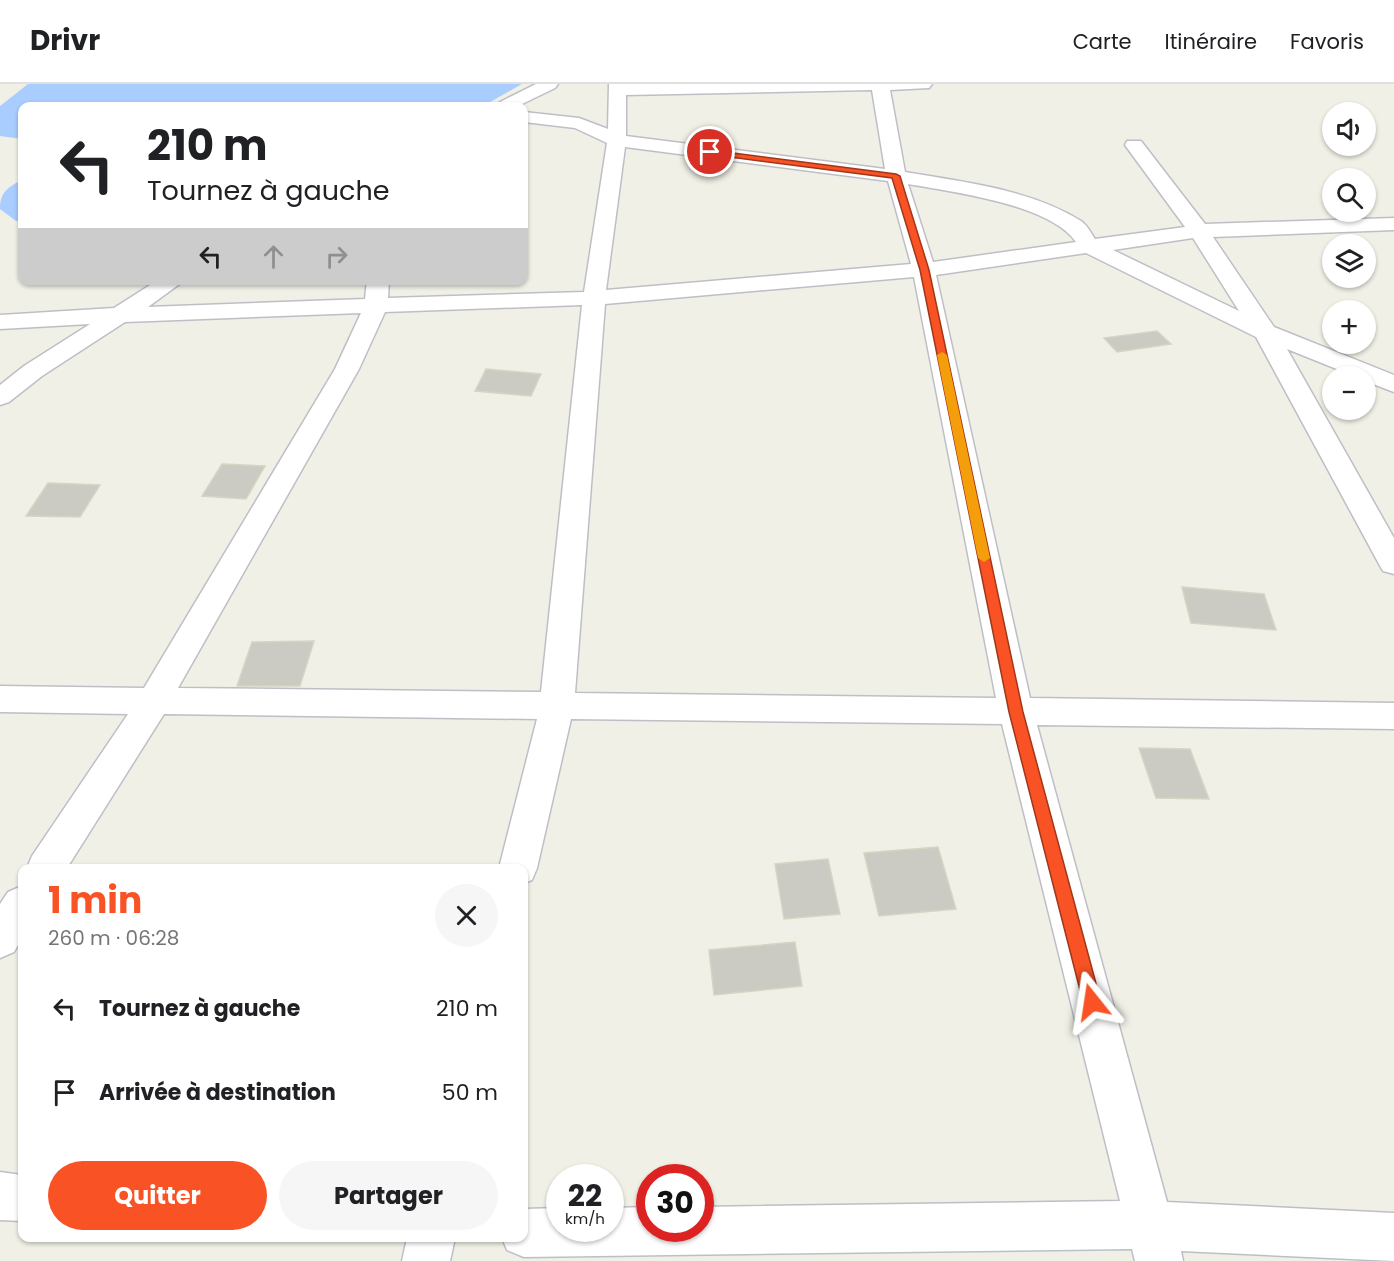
<!DOCTYPE html>
<html lang="fr">
<meta charset="utf-8">
<style>
body{margin:0;font-family:Poppins,sans-serif;background:#f6f6f6;color:#202124;height:100vh;display:flex;flex-direction:column;font-size:22px;white-space:nowrap}
*{box-sizing:border-box;margin:0}
p{font-size:20px;color:#757577}
.icon{flex:none;width:33px;height:33px;fill:none;stroke:currentColor;stroke-width:2;stroke-linecap:round;stroke-linejoin:round}
.map{position:relative;flex:1;overflow:hidden}
.drawer{position:absolute;left:18px;top:780px;width:510px;height:378px;display:flex;flex-direction:column;background:#fff;border-radius:12px;box-shadow:0 2px 4px #0004}
.drawer>*{flex:none}
.banner{position:absolute;left:18px;top:18px;width:510px;height:183px;border-radius:12px;box-shadow:0 2px 4px #0004;background:#fff;color:#202124;overflow:hidden}
.tools{position:absolute;left:1322px;top:18px;display:grid;gap:12px}
.tools a{display:grid;place-items:center;width:54px;height:54px;border-radius:50%;background:#fff;box-shadow:0 2px 4px #0004;font-size:30px}
.speed{position:absolute;left:546px;top:1080px;display:flex;gap:12px;font-size:30px;font-weight:700;text-align:center}
.speed>*{display:grid;place-content:center;width:78px;height:78px;border-radius:50%;background:#fff;box-shadow:0 2px 4px #0004;line-height:1}
.speed small{font-size:15px;font-weight:400}
.speed .limit{border:9px solid #d22;background:#fff;color:#111}
.pin{position:absolute;display:grid;place-items:center;width:51px;height:51px;color:#fff;margin:-26px;border:3px solid #fff;border-radius:50%;box-shadow:0 2px 6px #0007}
.me{position:absolute;width:66px;margin:-33px;rotate:345deg;stroke-linejoin:round;filter:drop-shadow(0 0 4px #0008)}
.turn{display:flex;align-items:center;gap:21px;height:126px;padding:0 30px;font-size:27px}
.turn .icon{width:78px;height:78px;stroke-width:2.5}
.turn b{display:block;font-size:42px;line-height:51px}
.lanes{display:flex;align-items:center;height:57px;padding:0 30px;background:#0003;justify-content:center;gap:30px;direction:ltr}
.lanes .off{opacity:.35}
.round{display:grid;place-items:center;flex:none;width:63px;height:63px;border-radius:32px;background:#f6f6f6}
.summary{display:flex;align-items:center;justify-content:space-between;height:102px;padding:0 30px}
h1{font-size:36px;font-weight:700;line-height:45px;color:#f95325}
.primary-button{display:flex;gap:12px;margin-top:auto;padding:12px 30px}
.primary-button a{flex:1;height:69px;border-radius:36px;background:#f95325;color:#fff;font-size:24px;font-weight:700;line-height:69px;text-align:center}
.primary-button a+a{background:#f6f6f6;color:#202124}
ul{padding:0;list-style:none}
li{display:flex;align-items:center;gap:18px;height:84px;padding:0 30px}
li div{flex:1}
li b{display:block;font-size:22px}
li em{font-style:normal}
header{display:flex;align-items:center;gap:36px;box-sizing:border-box;height:84px;padding:0 30px;background:#fff;border-bottom:2px solid #e0e0e0}
header strong{font-size:28px}
nav{display:flex;gap:33px;margin-inline-start:auto;font-size:21px}
.map>svg:first-child{display:block}
.water{fill:#a9cdff}
.building{fill:#cccbc3;stroke:#d7d4c4;stroke-width:1.5}
.lines{fill:none;stroke-linecap:round;stroke-linejoin:round}
.minor-casing{stroke:#bebfc6;stroke-width:3}
.minor{fill:#fff;fill-rule:evenodd}
.route{fill:#f95325;stroke:#a23618;stroke-width:1.5}
.slow{fill:#f59e0b}
</style>
<header>
<strong>Drivr</strong>
<nav><a>Carte</a><a>Itinéraire</a><a>Favoris</a></nav>
</header>
<div class="map">
<svg width="1394" height="1177" viewBox="0 0 1394 1177">
<rect width="100%" height="100%" fill="#f1f0e6"/>
<!-- water -->
<path class="water" d="M28 0H522L483 22H22V55L0 52V22Z
M22 96V137H16L0 125C0 108 8 103 22 96Z"/>
<!-- building -->
<path class="building" d="M1157 247 1171 260 1117 268 1104 254Z
M486 285 541 290 531 312 475 307Z
M222 380 265 382 246 415 202 412Z
M48 399 100 401 80 433 26 432Z
M1182 503 1264 510 1276 546 1191 539Z
M314 557 300 602H237L252 558Z
M1139 664 1190 665 1209 715 1156 714Z
M938 763 956 825 879 832 864 769Z
M828 775 840 830 784 835 775 780Z
M795 858 802 902 714 911 709 866Z"/>
<g class="lines">
<defs>
<path id="minor" d="M536 0H558L555 4 518 22H497L500 18Z
M609 0H932L929 4 890 6 905 88C963 98 1030 105 1081 137 1087 141 1091 149 1095 155L1185 143 1125 61 1127 57H1141L1205 140 1394 134V146L1213 153 1274 243 1394 291V308L1365 297V292H1354L1287 265 1394 454V490L1383 487 1379 480 1256 253 1086 169 936 191 1030 614 1394 619V645L1037 641 1167 1118 1394 1129V1177L1181 1167 1183 1177H1135L1132 1165 524 1173 507 1166 502 1154H524V1125L560 1124V1144H610V1124L650 1123V1144H700V1123L1120 1117 1002 640 571 635 537 784 532 796 524 799V784H499L537 635 164 630 67 784H27L32 772 128 630 0 628V602L144 604 335 285 361 229 125 238 42 292 9 318 0 321V301L24 282 90 240 0 245V231L114 224 158 196H185L148 223 365 215 367 196H389L388 214 584 208 607 59 575 44 524 38V28L579 34 608 45ZM872 6 885 85 626 52V11ZM625 63 888 97 911 180 606 206ZM908 100C952 108 1050 120 1076 158L933 178ZM1193 154 1239 227 1113 166ZM914 193 996 614 575 609 605 220ZM582 221 541 608 178 604 359 285 385 228Z
M22 802V854L14 868 0 874V820L8 808Z
M0 1088 22 1091V1137L0 1136Z
M407 1154H455L450 1177H402Z"/>
</defs>
<!-- minor casing -->
<use href="#minor" class="minor-casing"/>
<!-- minor -->
<use href="#minor" class="minor"/>
</g>
<!-- route -->
<path class="route" d="M710 66 896 90 900 92 929 186 1023 628 1101 918 1098 924 1092 926 1086 924 1083 918 1009 628 920 186 892 94 707 70 706 68Z"/>
<!-- slow -->
<path class="slow" d="M942 268 947 271 990 474 984 478 978 474 937 271Z"/>
</svg>
<div class="tools">
<a><svg class="icon" aria-label="sound" viewBox="0 0 24 24"><path d="M4 9h4l5-4v14l-5-4H4zM17 9q2 3 0 6"/></svg></a>
<a><svg class="icon" aria-label="search" viewBox="0 0 24 24"><circle cx="10" cy="10" r="6"/><path d="M15 15l6 6"/></svg></a>
<a><svg class="icon" aria-label="layers" viewBox="0 0 24 24"><path d="M12 4l9 5-9 5-9-5zM3 14l9 5 9-5"/></svg></a>
<a>+</a>
<a>−</a>
</div>
<div class="speed"><div>22<small>km/h</small></div><div class="limit">30</div></div>
<div class="pin" style="left:710px;top:68px;background:#d93025"><svg class="icon" aria-label="arrive" viewBox="0 0 24 24"><path d="M6 21V4h12l-3 4 3 4H6"/></svg></div>
<svg class="me" style="left:1092px;top:918px" viewBox="-20 -20 40 40"><path d="M0-17L14 15 0 8-14 15z" fill="#f95325" stroke="#fff" stroke-width="4"/></svg>
<div class="banner">
<div class="turn"><svg class="icon" aria-label="left" viewBox="0 0 24 24"><path d="M17 20v-9H6M10 6l-5 5 5 5"/></svg><div><b>210 m</b>Tournez à gauche</div></div>
<div class="lanes"><svg class="icon" aria-label="left" viewBox="0 0 24 24"><path d="M17 20v-9H6M10 6l-5 5 5 5"/></svg><svg class="icon off" aria-label="ahead" viewBox="0 0 24 24"><path d="M12 20V5M6 11l6-6 6 6"/></svg><svg class="icon off" aria-label="right" viewBox="0 0 24 24"><path d="M7 20v-9h11M14 6l5 5-5 5"/></svg></div>
</div>
<section class="drawer">
<div class="summary"><div><h1>1 min</h1><p>260 m · 06:28</p></div><a class="round"><svg class="icon" aria-label="close" viewBox="0 0 24 24"><path d="M6 6l12 12M18 6L6 18"/></svg></a></div>
<ul>
<li><svg class="icon" aria-label="left" viewBox="0 0 24 24"><path d="M17 20v-9H6M10 6l-5 5 5 5"/></svg><div><b>Tournez à gauche</b></div><em>210 m</em></li>
<li><svg class="icon" aria-label="arrive" viewBox="0 0 24 24"><path d="M6 21V4h12l-3 4 3 4H6"/></svg><div><b>Arrivée à destination</b></div><em>50 m</em></li>
</ul>
<div class="primary-button"><a>Quitter</a><a>Partager</a></div>
</section>
</div>
